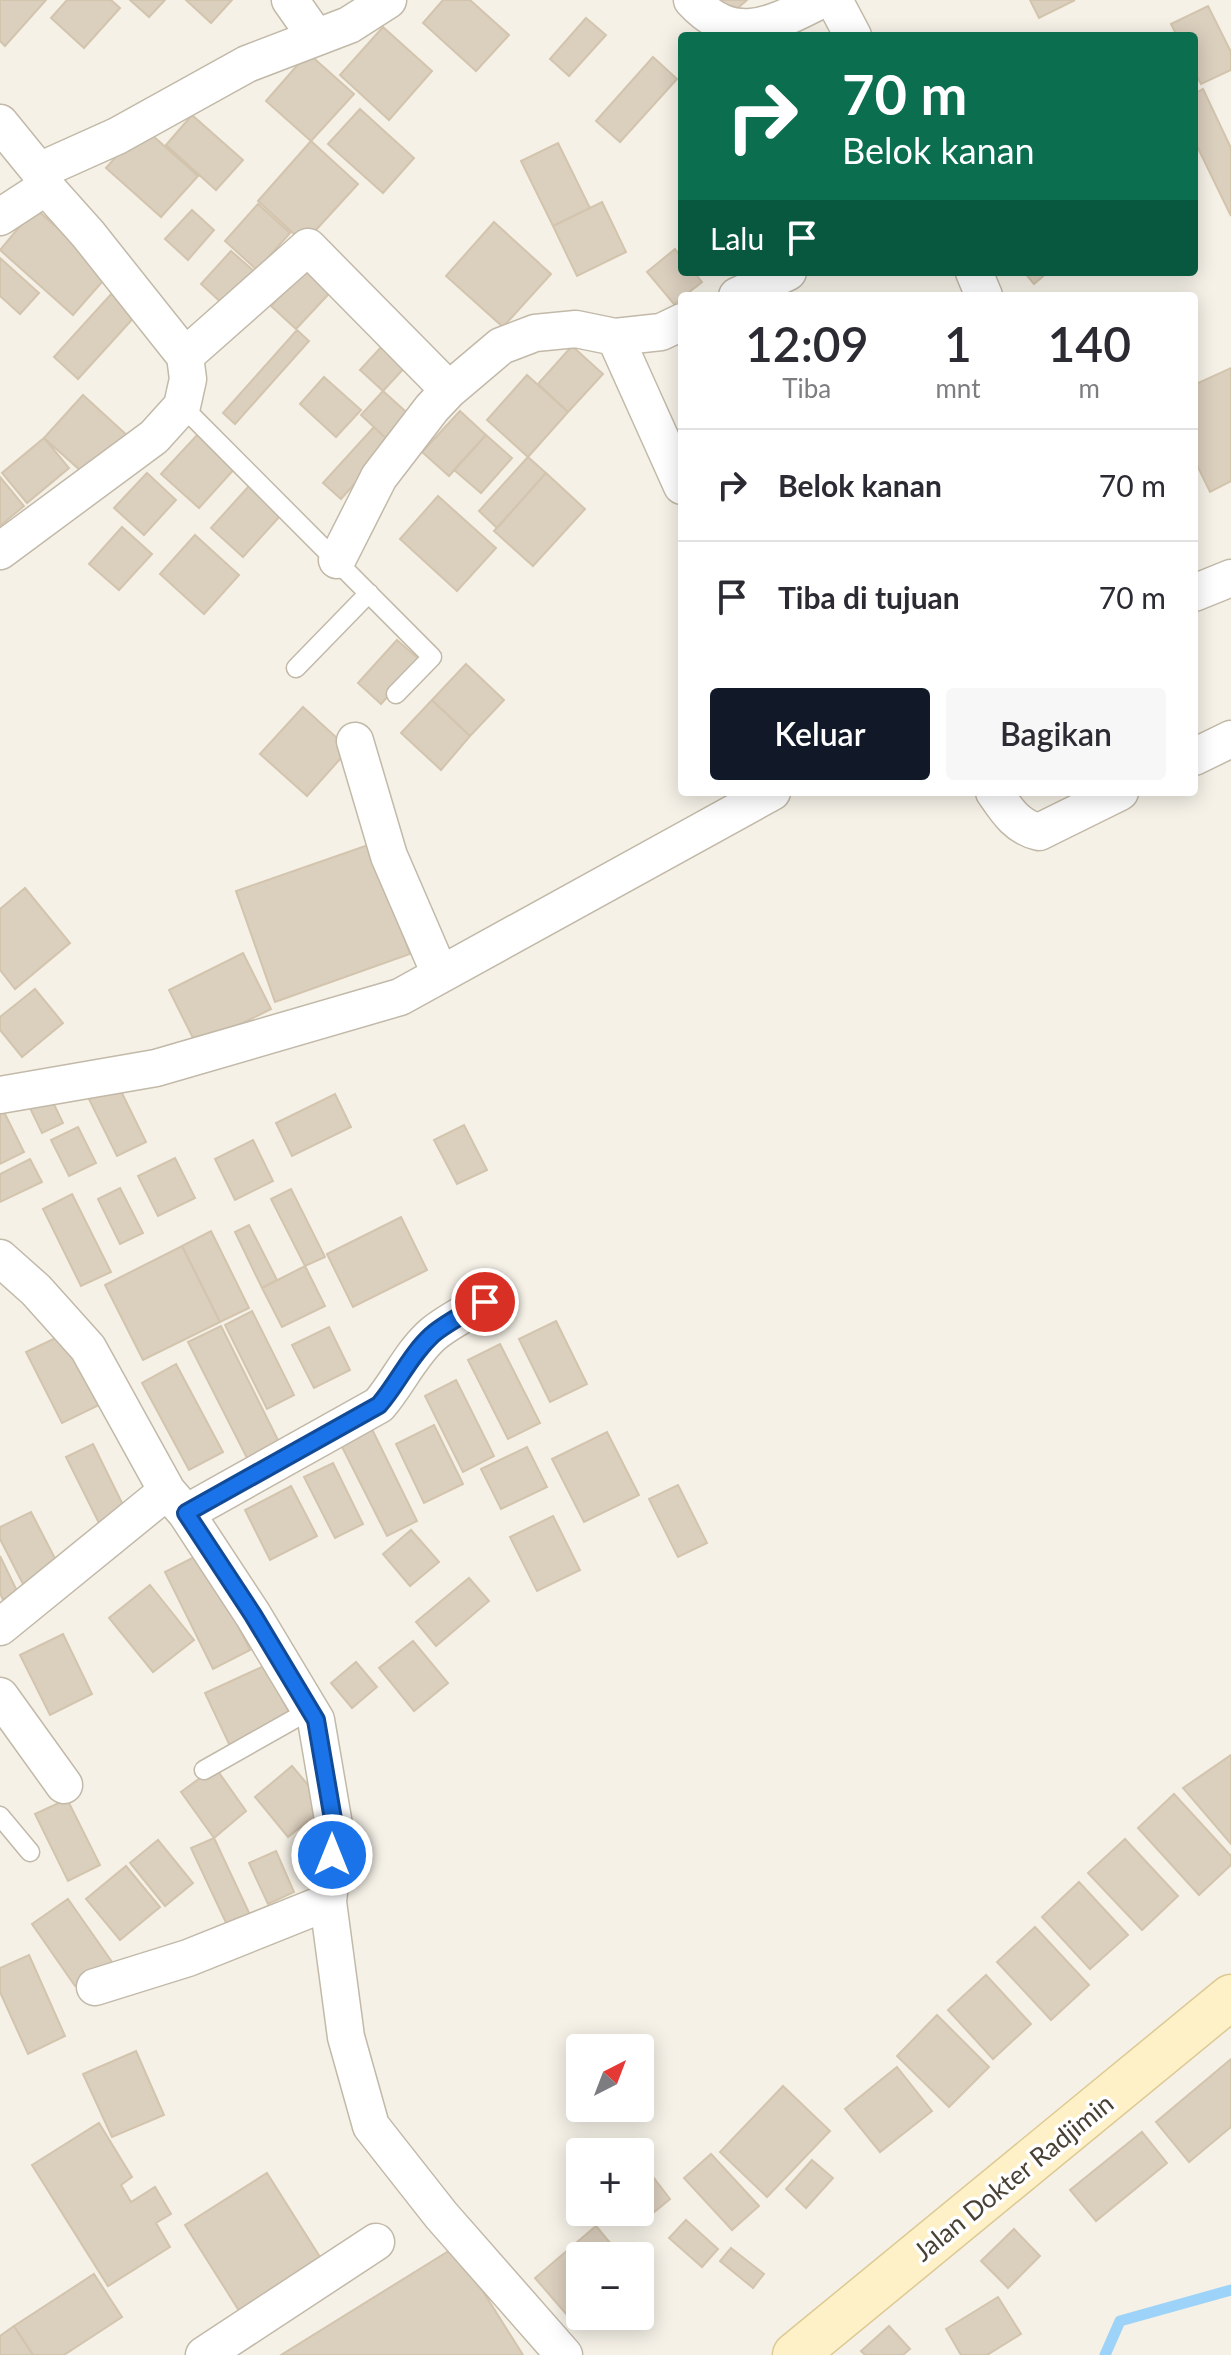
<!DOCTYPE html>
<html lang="id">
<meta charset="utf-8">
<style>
body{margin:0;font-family:Lato,sans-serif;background:#f7f7f7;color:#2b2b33;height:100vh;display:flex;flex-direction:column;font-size:30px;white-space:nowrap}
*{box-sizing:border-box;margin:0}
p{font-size:26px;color:#7c7c81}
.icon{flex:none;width:44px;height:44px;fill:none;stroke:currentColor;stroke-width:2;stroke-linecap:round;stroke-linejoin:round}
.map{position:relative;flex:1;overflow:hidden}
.side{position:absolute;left:678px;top:292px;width:520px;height:504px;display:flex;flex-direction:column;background:#fff;border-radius:8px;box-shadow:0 4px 20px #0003}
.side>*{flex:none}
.hud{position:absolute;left:678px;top:32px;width:520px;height:244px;border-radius:8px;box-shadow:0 4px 20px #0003;background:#0b6e4f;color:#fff;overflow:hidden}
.needle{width:52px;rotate:42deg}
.fabs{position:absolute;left:566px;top:2034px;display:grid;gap:16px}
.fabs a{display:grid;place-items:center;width:88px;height:88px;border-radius:8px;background:#fff;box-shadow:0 4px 20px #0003;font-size:40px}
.pin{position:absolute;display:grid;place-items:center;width:68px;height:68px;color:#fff;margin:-34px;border:4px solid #fff;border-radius:50%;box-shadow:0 2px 8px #0007}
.me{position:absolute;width:88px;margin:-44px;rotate:0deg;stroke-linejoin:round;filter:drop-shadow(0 0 6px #0008)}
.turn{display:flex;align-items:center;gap:28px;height:168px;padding:0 32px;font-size:36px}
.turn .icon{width:104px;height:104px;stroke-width:2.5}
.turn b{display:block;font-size:56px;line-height:68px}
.then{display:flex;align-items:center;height:76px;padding:0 32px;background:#0003;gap:16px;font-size:30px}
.eta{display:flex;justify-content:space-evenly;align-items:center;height:136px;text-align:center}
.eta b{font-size:48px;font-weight:600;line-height:56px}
.primary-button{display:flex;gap:16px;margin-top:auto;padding:16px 32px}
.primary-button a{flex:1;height:92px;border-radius:8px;background:#111827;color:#fff;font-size:32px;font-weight:600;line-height:92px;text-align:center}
.primary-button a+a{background:#f7f7f7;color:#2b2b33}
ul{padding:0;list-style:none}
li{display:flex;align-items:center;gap:24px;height:112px;padding:0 32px;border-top:2px solid #e1e1e2}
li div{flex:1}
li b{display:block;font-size:30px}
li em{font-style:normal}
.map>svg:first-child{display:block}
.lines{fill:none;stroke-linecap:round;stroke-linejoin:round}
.stream{stroke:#9dd3f8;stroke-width:11}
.building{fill:#dbcfbe;stroke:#d3c4ad;stroke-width:2}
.service-casing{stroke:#c2b9a8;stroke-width:21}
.minor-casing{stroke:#c2b9a8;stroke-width:39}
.secondary-casing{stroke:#ddc993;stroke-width:47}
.service{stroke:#fff;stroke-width:18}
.minor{stroke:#fff;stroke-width:36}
.secondary{stroke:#fff1c7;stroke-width:44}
.route-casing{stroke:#114b97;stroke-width:20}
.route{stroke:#1a73e8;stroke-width:14}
.labels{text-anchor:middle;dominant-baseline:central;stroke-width:7;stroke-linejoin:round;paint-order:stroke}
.street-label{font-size:26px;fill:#494135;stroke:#fff}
</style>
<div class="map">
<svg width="1231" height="2355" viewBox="0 0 1231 2355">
<rect width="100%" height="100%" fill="#f5f1e7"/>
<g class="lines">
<!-- stream -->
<path class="stream" d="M1105 2355 1120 2321 1231 2290"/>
</g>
<!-- building -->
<path class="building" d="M0 0H46L5 46 0 41Z
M67 0H111L120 8 84 48 51 18Z
M130 0H165L149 17Z
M186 0H232L211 23Z
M443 0H470L509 35 476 71 423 23Z
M707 0H747L724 20Z
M1030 0H1075L1039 18Z
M1208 6 1231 52V70L1201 84 1194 71V36H1177L1171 24Z
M586 18 606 35 569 76 550 59Z
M383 27 432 71 389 120 340 75Z
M308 53 354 94 311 141 266 101Z
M653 57 677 79 620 142 596 121Z
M1203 89 1231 148V216L1194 140V94Z
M360 109 414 158 383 193 328 144Z
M192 115 243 160 216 190 166 145Z
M143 127 198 176 161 217 106 168Z
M311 141 358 184 304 243 258 201Z
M558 143 590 208 553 226 521 161Z
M602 202 626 252 577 276 553 226Z
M258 204 290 233 257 270 225 241Z
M35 208 109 274 73 315 0 250Z
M192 210 214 230 188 260 165 239Z
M494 222 551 274 503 327 446 276Z
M675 249 682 258V272H694L702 282 674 304 647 272Z
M231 251 255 272 225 306 201 284Z
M0 258 39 293 20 314 0 296Z
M313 260 339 283 296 329 271 306Z
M1024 272H1048L1034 284Z
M114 291 138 313 78 379 54 357Z
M297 330 309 341 235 424 223 413Z
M384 344 407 365 383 391 360 370Z
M572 346 603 374 568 412 538 384Z
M1231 368V481L1210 492 1194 459V385Z
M527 375 568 412 528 457 487 420Z
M324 377 361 410 336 437 300 404Z
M383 391 414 419 391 443 361 415Z
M83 395 129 437 91 480 44 438Z
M460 411 486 435 449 476 422 452Z
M374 427 391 443 341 499 323 483Z
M200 432 237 466 199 508 161 474Z
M486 435 512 458 481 493 454 470Z
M44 438 69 468 27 503 2 473Z
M528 457 546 473 497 528 479 511Z
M147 473 176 500 144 535 114 508Z
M546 473 585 509 533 566 494 531Z
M0 477 24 506 0 526Z
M249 486 281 515 243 557 211 528Z
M438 496 496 548 457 591 400 539Z
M122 527 152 554 119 590 89 564Z
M195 535 239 575 204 614 160 574Z
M397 640 420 660 381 704 358 683Z
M466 664 504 700 470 736 432 700Z
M432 700 470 736 441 770 401 733Z
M303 707 349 749 307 796 260 754Z
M371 844 410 954 275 1002 236 891Z
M25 888 70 943 15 989 0 970V909Z
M243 953 271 1009 197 1046 169 990Z
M35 989 63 1023 22 1057 0 1030V1017Z
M116 1081 146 1142 117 1156 87 1095Z
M335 1094 351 1127 292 1156 276 1123Z
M50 1096 63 1123 42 1133 29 1106Z
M0 1104 24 1152 0 1164Z
M464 1125 487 1170 457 1184 434 1140Z
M78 1127 96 1163 69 1176 51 1140Z
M253 1140 273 1181 235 1200 215 1159Z
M175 1158 195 1198 158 1216 138 1176Z
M30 1159 42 1182 0 1202V1174Z
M120 1188 143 1233 120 1244 98 1199Z
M291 1189 325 1257 305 1266 271 1199Z
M72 1194 111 1272 81 1286 43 1209Z
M401 1217 427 1270 353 1307 327 1254Z
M249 1225 277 1280 262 1288 235 1232Z
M211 1231 249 1308 220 1322 182 1246Z
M182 1246 220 1322 143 1360 105 1285Z
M305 1266 325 1306 282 1327 262 1288Z
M252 1311 294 1395 267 1409 225 1325Z
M556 1321 587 1384 550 1402 519 1339Z
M221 1326 279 1442 247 1458 188 1342Z
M329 1327 350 1370 314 1388 292 1345Z
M66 1333 101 1404 62 1423 26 1352Z
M500 1344 540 1423 508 1439 468 1360Z
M176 1364 223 1452 189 1470 142 1383Z
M456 1380 494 1456 463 1472 425 1396Z
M366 1417 417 1521 387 1536 335 1433Z
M434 1425 463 1484 424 1503 396 1444Z
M607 1432 639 1495 584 1522 552 1459Z
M93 1444 127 1513 101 1527 66 1457Z
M527 1447 547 1487 501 1509 481 1469Z
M333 1463 363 1524 335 1538 304 1477Z
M678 1485 707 1543 678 1557 649 1499Z
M291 1486 317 1536 270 1560 245 1510Z
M31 1512 61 1570 25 1588 0 1539V1527Z
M553 1516 580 1570 537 1591 510 1537Z
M411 1530 439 1562 410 1586 383 1554Z
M202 1553 250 1650 213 1669 165 1572Z
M0 1556 18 1593 3 1600 0 1593Z
M469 1578 489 1601 436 1646 416 1622Z
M150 1585 194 1640 153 1672 109 1618Z
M63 1634 92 1694 50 1715 20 1655Z
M413 1641 448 1683 414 1711 379 1668Z
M356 1662 377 1687 352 1708 331 1683Z
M266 1665 291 1717 230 1746 205 1693Z
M1231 1755V1844L1183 1788Z
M292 1766 326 1806 288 1837 255 1797Z
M215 1767 246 1811 214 1838 181 1792Z
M1174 1794 1231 1856V1865L1199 1895 1138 1828Z
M67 1799 100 1865 68 1881 35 1814Z
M214 1838 251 1917 228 1927 191 1848Z
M1125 1839 1178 1896 1142 1930 1088 1873Z
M158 1840 193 1883 165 1906 130 1863Z
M276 1851 294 1892 268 1904 249 1863Z
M126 1866 160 1907 120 1940 86 1899Z
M1079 1882 1128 1935 1090 1969 1042 1917Z
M68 1899 112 1962 75 1986 32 1924Z
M1035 1927 1089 1985 1051 2020 997 1962Z
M29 1955 65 2036 28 2054 0 1992V1968Z
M986 1975 1031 2024 993 2059 948 2010Z
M937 2015 989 2067 949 2107 897 2056Z
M136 2051 164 2115 112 2137 83 2074Z
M1231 2059V2127L1189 2162 1156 2122Z
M897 2067 932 2111 880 2152 845 2109Z
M783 2086 830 2131 767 2197 720 2152Z
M99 2123 132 2177 121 2185 131 2202 155 2187 171 2214 156 2223 170 2247 108 2286 32 2165Z
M1142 2132 1167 2163 1096 2221 1070 2190Z
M711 2154 759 2206 732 2230 684 2178Z
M812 2160 833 2178 806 2208 786 2189Z
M647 2169 670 2199 648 2217 640 2207V2174Z
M267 2173 325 2265 243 2317 185 2225Z
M686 2220 718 2249 702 2267 669 2238Z
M596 2226 621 2256H580L582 2316 574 2323 535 2278Z
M1014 2229 1040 2256 1008 2288 981 2261Z
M455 2247 523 2355H281Z
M731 2248 764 2274 753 2288 720 2261Z
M94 2274 122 2317 64 2355H33L14 2326Z
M998 2297 1021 2334 987 2355H961L946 2329Z
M14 2326 33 2355H0V2336Z
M889 2326 910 2349 903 2355H865L861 2351Z"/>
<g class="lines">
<defs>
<path id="service" d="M182 406 432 657 396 694
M296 668 369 593
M204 1770 312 1709
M0 1816 30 1852"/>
<path id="minor" d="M290 0 316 37
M692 0C735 47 773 24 821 0
M834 0 853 36
M0 123 39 171 117 136 247 64 349 25 388 0
M0 217 46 187
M974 272 984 296
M737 296 788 272
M615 337 682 486
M185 356 308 247 449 390
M0 551 154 437 182 406 188 379 185 356 88 234 46 187 39 171
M337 560 379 477 432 408 449 390 501 346 535 333 576 329 615 337 661 332 682 322
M1194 593 1231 578
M355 741 389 856 440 974
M1194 757 1231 739
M994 792C1007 811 1017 827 1039 832L1120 792
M0 1095 156 1068 400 997 772 792
M0 1258 36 1290 88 1348 167 1491 0 1627
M167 1491 186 1513 253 1615 316 1720 335 1831 328 1902 346 2037 371 2126 441 2215 564 2355
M186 1513 379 1405C398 1383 410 1355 432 1335 447 1322 468 1312 485 1302
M0 1696 64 1785
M95 1987 188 1958 328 1902
M204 2355 376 2242"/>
<path id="secondary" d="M795 2355 1231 1997"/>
</defs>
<!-- service casing -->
<use href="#service" class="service-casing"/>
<!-- minor casing -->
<use href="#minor" class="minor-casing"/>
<!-- secondary casing -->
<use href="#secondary" class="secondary-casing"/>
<!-- service -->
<use href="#service" class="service"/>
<!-- minor -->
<use href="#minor" class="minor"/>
<!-- secondary -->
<use href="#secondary" class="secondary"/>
</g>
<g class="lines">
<defs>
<path id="route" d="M332 1855 335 1831 316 1720 253 1615 186 1513 379 1405C398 1383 410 1355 432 1335 447 1322 468 1312 485 1302"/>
</defs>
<!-- route casing -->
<use href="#route" class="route-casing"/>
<!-- route -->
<use href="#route" class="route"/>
</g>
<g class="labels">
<!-- street labels -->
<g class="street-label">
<text transform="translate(1013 2177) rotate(-39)">Jalan Dokter Radjimin</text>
</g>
</g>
</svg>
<div class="fabs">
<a><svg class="needle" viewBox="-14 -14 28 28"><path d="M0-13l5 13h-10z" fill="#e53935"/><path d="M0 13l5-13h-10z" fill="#7c7c81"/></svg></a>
<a>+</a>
<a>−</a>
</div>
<div class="pin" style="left:485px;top:1302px;background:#d93025"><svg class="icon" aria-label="arrive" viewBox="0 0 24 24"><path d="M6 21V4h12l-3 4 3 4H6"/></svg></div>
<svg class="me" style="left:332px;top:1855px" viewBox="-20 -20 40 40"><circle r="17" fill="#1a73e8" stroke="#fff" stroke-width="3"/><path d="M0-11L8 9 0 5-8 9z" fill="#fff"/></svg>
<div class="hud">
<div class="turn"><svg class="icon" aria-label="right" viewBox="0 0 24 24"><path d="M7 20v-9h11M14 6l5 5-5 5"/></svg><div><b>70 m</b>Belok kanan</div></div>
<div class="then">Lalu<svg class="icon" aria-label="arrive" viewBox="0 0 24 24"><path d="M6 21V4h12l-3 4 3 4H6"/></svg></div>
</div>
<section class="side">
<div class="eta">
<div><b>12:09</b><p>Tiba</p></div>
<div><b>1</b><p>mnt</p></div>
<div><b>140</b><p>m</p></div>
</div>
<ul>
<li><svg class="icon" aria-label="right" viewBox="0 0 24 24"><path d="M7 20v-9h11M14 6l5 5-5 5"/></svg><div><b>Belok kanan</b></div><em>70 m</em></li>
<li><svg class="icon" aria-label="arrive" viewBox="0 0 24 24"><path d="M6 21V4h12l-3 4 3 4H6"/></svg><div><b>Tiba di tujuan</b></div><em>70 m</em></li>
</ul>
<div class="primary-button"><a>Keluar</a><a>Bagikan</a></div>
</section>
</div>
